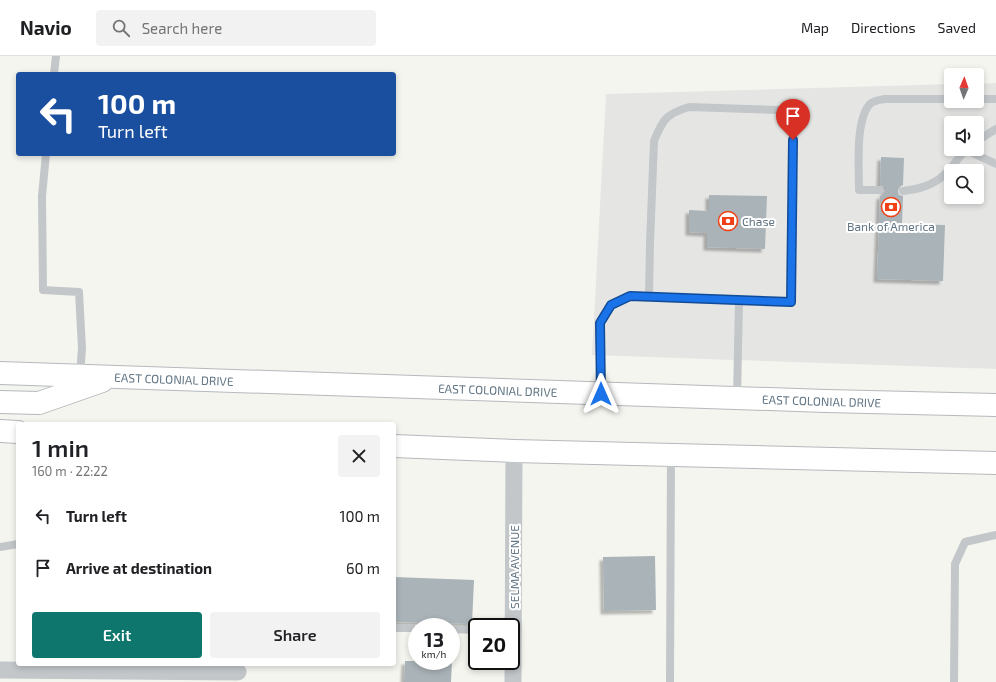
<!DOCTYPE html>
<meta charset="utf-8">
<style>
body{margin:0;font-family:"Exo 2",sans-serif;background:#f2f2f2;color:#202124;height:100vh;display:flex;flex-direction:column;font-size:15px;white-space:nowrap}
*{box-sizing:border-box;margin:0}
p{font-size:13px;color:#757577}
.icon{flex:none;width:22px;height:22px;fill:none;stroke:currentColor;stroke-width:2;stroke-linecap:round;stroke-linejoin:round}
.map{position:relative;flex:1;overflow:hidden}
.drawer{position:absolute;left:16px;top:366px;width:380px;height:244px;display:flex;flex-direction:column;background:#fff;border-radius:4px;box-shadow:0 2px 6px #0003}
.drawer>*{flex:none}
.guide{position:absolute;left:16px;top:16px;width:380px;height:84px;border-radius:4px;box-shadow:0 2px 6px #0003;background:#1a4fa0;color:#fff;overflow:hidden}
.needle{width:26px;rotate:2deg}
.buttons{position:absolute;left:944px;top:12px;display:grid;gap:8px}
.buttons a{display:grid;place-items:center;width:40px;height:40px;border-radius:4px;background:#fff;box-shadow:0 2px 6px #0003;font-size:20px}
.speed{position:absolute;left:408px;top:562px;display:flex;gap:8px;font-size:20px;font-weight:700;text-align:center}
.speed>*{display:grid;place-content:center;width:52px;height:52px;border-radius:50%;background:#fff;box-shadow:0 2px 6px #0003;line-height:1}
.speed small{font-size:10px;font-weight:400}
.speed .limit{border:2px solid #111;border-radius:6px;background:#fff;color:#111}
.pin{position:absolute;display:grid;place-items:center;width:34px;height:34px;color:#fff;margin:-41px -17px;border-radius:50% 50% 50% 0;rotate:-45deg;box-shadow:0 0 4px #0007}
.pin .icon{rotate:45deg}
.me{position:absolute;width:44px;margin:-22px;rotate:0deg;stroke-linejoin:round;filter:drop-shadow(0 0 3px #0008)}
.turn{display:flex;align-items:center;gap:14px;height:84px;padding:0 16px;font-size:18px}
.turn .icon{width:52px;height:52px;stroke-width:2.5}
.turn b{display:block;font-size:28px;line-height:34px}
.round{display:grid;place-items:center;flex:none;width:42px;height:42px;border-radius:4px;background:#f2f2f2}
.headline{display:flex;align-items:center;justify-content:space-between;height:68px;padding:0 16px}
h1{font-size:24px;font-weight:600;line-height:30px}
.primary-button{display:flex;gap:8px;margin-top:auto;padding:8px 16px}
.primary-button a{flex:1;height:46px;border-radius:4px;background:#0f766e;color:#fff;font-size:16px;font-weight:600;line-height:46px;text-align:center}
.primary-button a+a{background:#f2f2f2;color:#202124}
ul{padding:0;list-style:none}
li{display:flex;align-items:center;gap:12px;height:52px;padding:0 16px}
li div{flex:1}
li b{display:block;font-size:15px}
li em{font-style:normal}
header{display:flex;align-items:center;gap:24px;box-sizing:border-box;height:56px;padding:0 20px;background:#fff;border-bottom:1px solid #e0e0e0}
header strong{font-size:19px}
nav{display:flex;gap:22px;margin-inline-start:auto;font-size:14px}
.search{width:280px;height:36px;background:#f2f2f2;display:flex;align-items:center;gap:10px;box-sizing:border-box;padding:0 14px;border-radius:4px;color:#757577;font-size:15px}
.map>svg:first-child{display:block}
.built{fill:#e5e6e4;fill-rule:evenodd}
.building{fill:#aab3b8;filter:url(#shadow)}
.lines{fill:none;stroke-linecap:round;stroke-linejoin:round}
.highway-casing{stroke:#b5b9bc;stroke-width:24}
.lane{stroke:#c3c7ca;stroke-width:8}
.street{stroke:#c3c7ca;stroke-width:17}
.highway{stroke:#fff;stroke-width:22}
.route-casing{stroke:#114b97;stroke-width:10}
.route{stroke:#1a73e8;stroke-width:7}
.labels{text-anchor:middle;dominant-baseline:central;stroke-width:4;stroke-linejoin:round;paint-order:stroke}
.poi-label{font-size:12px;fill:#617584;stroke:#fff;text-anchor:start}
.street-label{font-size:12px;fill:#617584;stroke:#fff}
</style>
<header>
<strong>Navio</strong>
<div class="search"><svg class="icon" aria-label="search" viewBox="0 0 24 24"><circle cx="10" cy="10" r="6"/><path d="M15 15l6 6"/></svg>Search here</div>
<nav><a>Map</a><a>Directions</a><a>Saved</a></nav>
</header>
<div class="map">
<svg width="996" height="626" viewBox="0 0 996 626">
<defs>
<filter id="shadow"><feDropShadow dx="-3.5" dy="3.5" stdDeviation="1" flood-color="#0004"/></filter>
</defs>
<rect width="100%" height="100%" fill="#f5f5f0"/>
<!-- built -->
<path class="built" d="M996 27V313L592 299 606 38 951 28V45H977V28ZM951 67H977V93H951ZM951 115H977V141H951Z"/>
<!-- building -->
<path class="building" d="M881 101 904 102 903 129 899 131 898 135 899 139 903 140 902 168 945 169 943 225 877 223 880 140 883 139 885 134V131L880 129Z
M709 139 767 140 765 193 707 191V177L689 176V154L709 155Z
M655 500 656 554 604 555 603 501Z
M394 521 474 524 472 568 394 566Z
M405 605H452L451 626H404Z"/>
<g class="lines">
<defs>
<g id="highway">
<path id="s1" d="M0 317 826 345 996 349"/>
<path d="M0 346 39 347 102 325"/>
<path d="M0 375 18 376"/>
<path d="M394 390 514 395 996 407"/>
</g>
</defs>
<!-- highway casing -->
<use href="#highway" class="highway-casing"/>
<!-- lane -->
<path class="lane" d="M54 18 56 0
M977 43H996
M977 85 996 73
M966 94 996 108
M46 98 42 140 43 234 79 236 82 292 80 319
M880 134H859C859 112 855 64 870 48 874 44 879 44 885 43H951
M903 135C918 133 932 130 944 119 953 111 958 101 967 93
M649 241 650 187 654 85C663 63 666 58 689 51L780 54C788 58 791 61 793 69L791 246 739 245
M601 336 600 267 611 249 630 240 739 245 737 341
M0 491 18 488
M394 572H417
M451 573 477 574
M670 626 671 400
M954 626 955 508 965 486 996 479"/>
<!-- street -->
<path class="street" d="M0 614 238 616
M513 626 514 395"/>
<!-- highway -->
<use href="#highway" class="highway"/>
</g>
<g class="lines">
<defs>
<path id="route" d="M601 338 600 267 611 249 630 240 791 246 793 84"/>
</defs>
<!-- route casing -->
<use href="#route" class="route-casing"/>
<!-- route -->
<use href="#route" class="route"/>
</g>
<!-- icons -->
<defs>
<symbol id="bank-ring" viewBox="-11 -11 22 22"><circle r="9.5" fill="#fff" stroke="#f14014" stroke-width="1.5"/><path d="M-6-4H6V4H-6ZM0-2.3a2.3 2.3 0 1 0 0 4.6a2.3 2.3 0 1 0 0-4.6Z" fill="#f14014"/></symbol>
</defs>
<g fill-rule="evenodd">
<use href="#bank-ring" x="880" y="140" width="22" height="22"/>
<use href="#bank-ring" x="717" y="154" width="22" height="22"/>
</g>
<g class="labels">
<!-- poi labels -->
<g class="poi-label">
<text x="742" y="165">Chase</text>
<text x="891" y="170" text-anchor="middle">Bank of America</text>
</g>
<!-- street labels -->
<g class="street-label">
<text stroke="none"><textPath href="#s1" startOffset="174">EAST COLONIAL DRIVE</textPath></text>
<text stroke="none"><textPath href="#s1" startOffset="498">EAST COLONIAL DRIVE</textPath></text>
<text stroke="none"><textPath href="#s1" startOffset="822">EAST COLONIAL DRIVE</textPath></text>
<text transform="translate(514 511) rotate(-90)">SELMA AVENUE</text>
</g>
</g>
</svg>
<div class="buttons">
<a><svg class="needle" viewBox="-14 -14 28 28"><path d="M0-13l5 13h-10z" fill="#e53935"/><path d="M0 13l5-13h-10z" fill="#757577"/></svg></a>
<a><svg class="icon" aria-label="sound" viewBox="0 0 24 24"><path d="M4 9h4l5-4v14l-5-4H4zM17 9q2 3 0 6"/></svg></a>
<a><svg class="icon" aria-label="search" viewBox="0 0 24 24"><circle cx="10" cy="10" r="6"/><path d="M15 15l6 6"/></svg></a>
</div>
<div class="speed"><div>13<small>km/h</small></div><div class="limit">20</div></div>
<div class="pin" style="left:793px;top:84px;background:#d93025"><svg class="icon" aria-label="arrive" viewBox="0 0 24 24"><path d="M6 21V4h12l-3 4 3 4H6"/></svg></div>
<svg class="me" style="left:601px;top:338px" viewBox="-20 -20 40 40"><path d="M0-17L14 15 0 8-14 15z" fill="#1a73e8" stroke="#fff" stroke-width="4"/></svg>
<div class="guide">
<div class="turn"><svg class="icon" aria-label="left" viewBox="0 0 24 24"><path d="M17 20v-9H6M10 6l-5 5 5 5"/></svg><div><b>100 m</b>Turn left</div></div>
</div>
<section class="drawer">
<div class="headline"><div><h1>1 min</h1><p>160 m · 22:22</p></div><a class="round"><svg class="icon" aria-label="close" viewBox="0 0 24 24"><path d="M6 6l12 12M18 6L6 18"/></svg></a></div>
<ul>
<li><svg class="icon" aria-label="left" viewBox="0 0 24 24"><path d="M17 20v-9H6M10 6l-5 5 5 5"/></svg><div><b>Turn left</b></div><em>100 m</em></li>
<li><svg class="icon" aria-label="arrive" viewBox="0 0 24 24"><path d="M6 21V4h12l-3 4 3 4H6"/></svg><div><b>Arrive at destination</b></div><em>60 m</em></li>
</ul>
<div class="primary-button"><a>Exit</a><a>Share</a></div>
</section>
</div>
